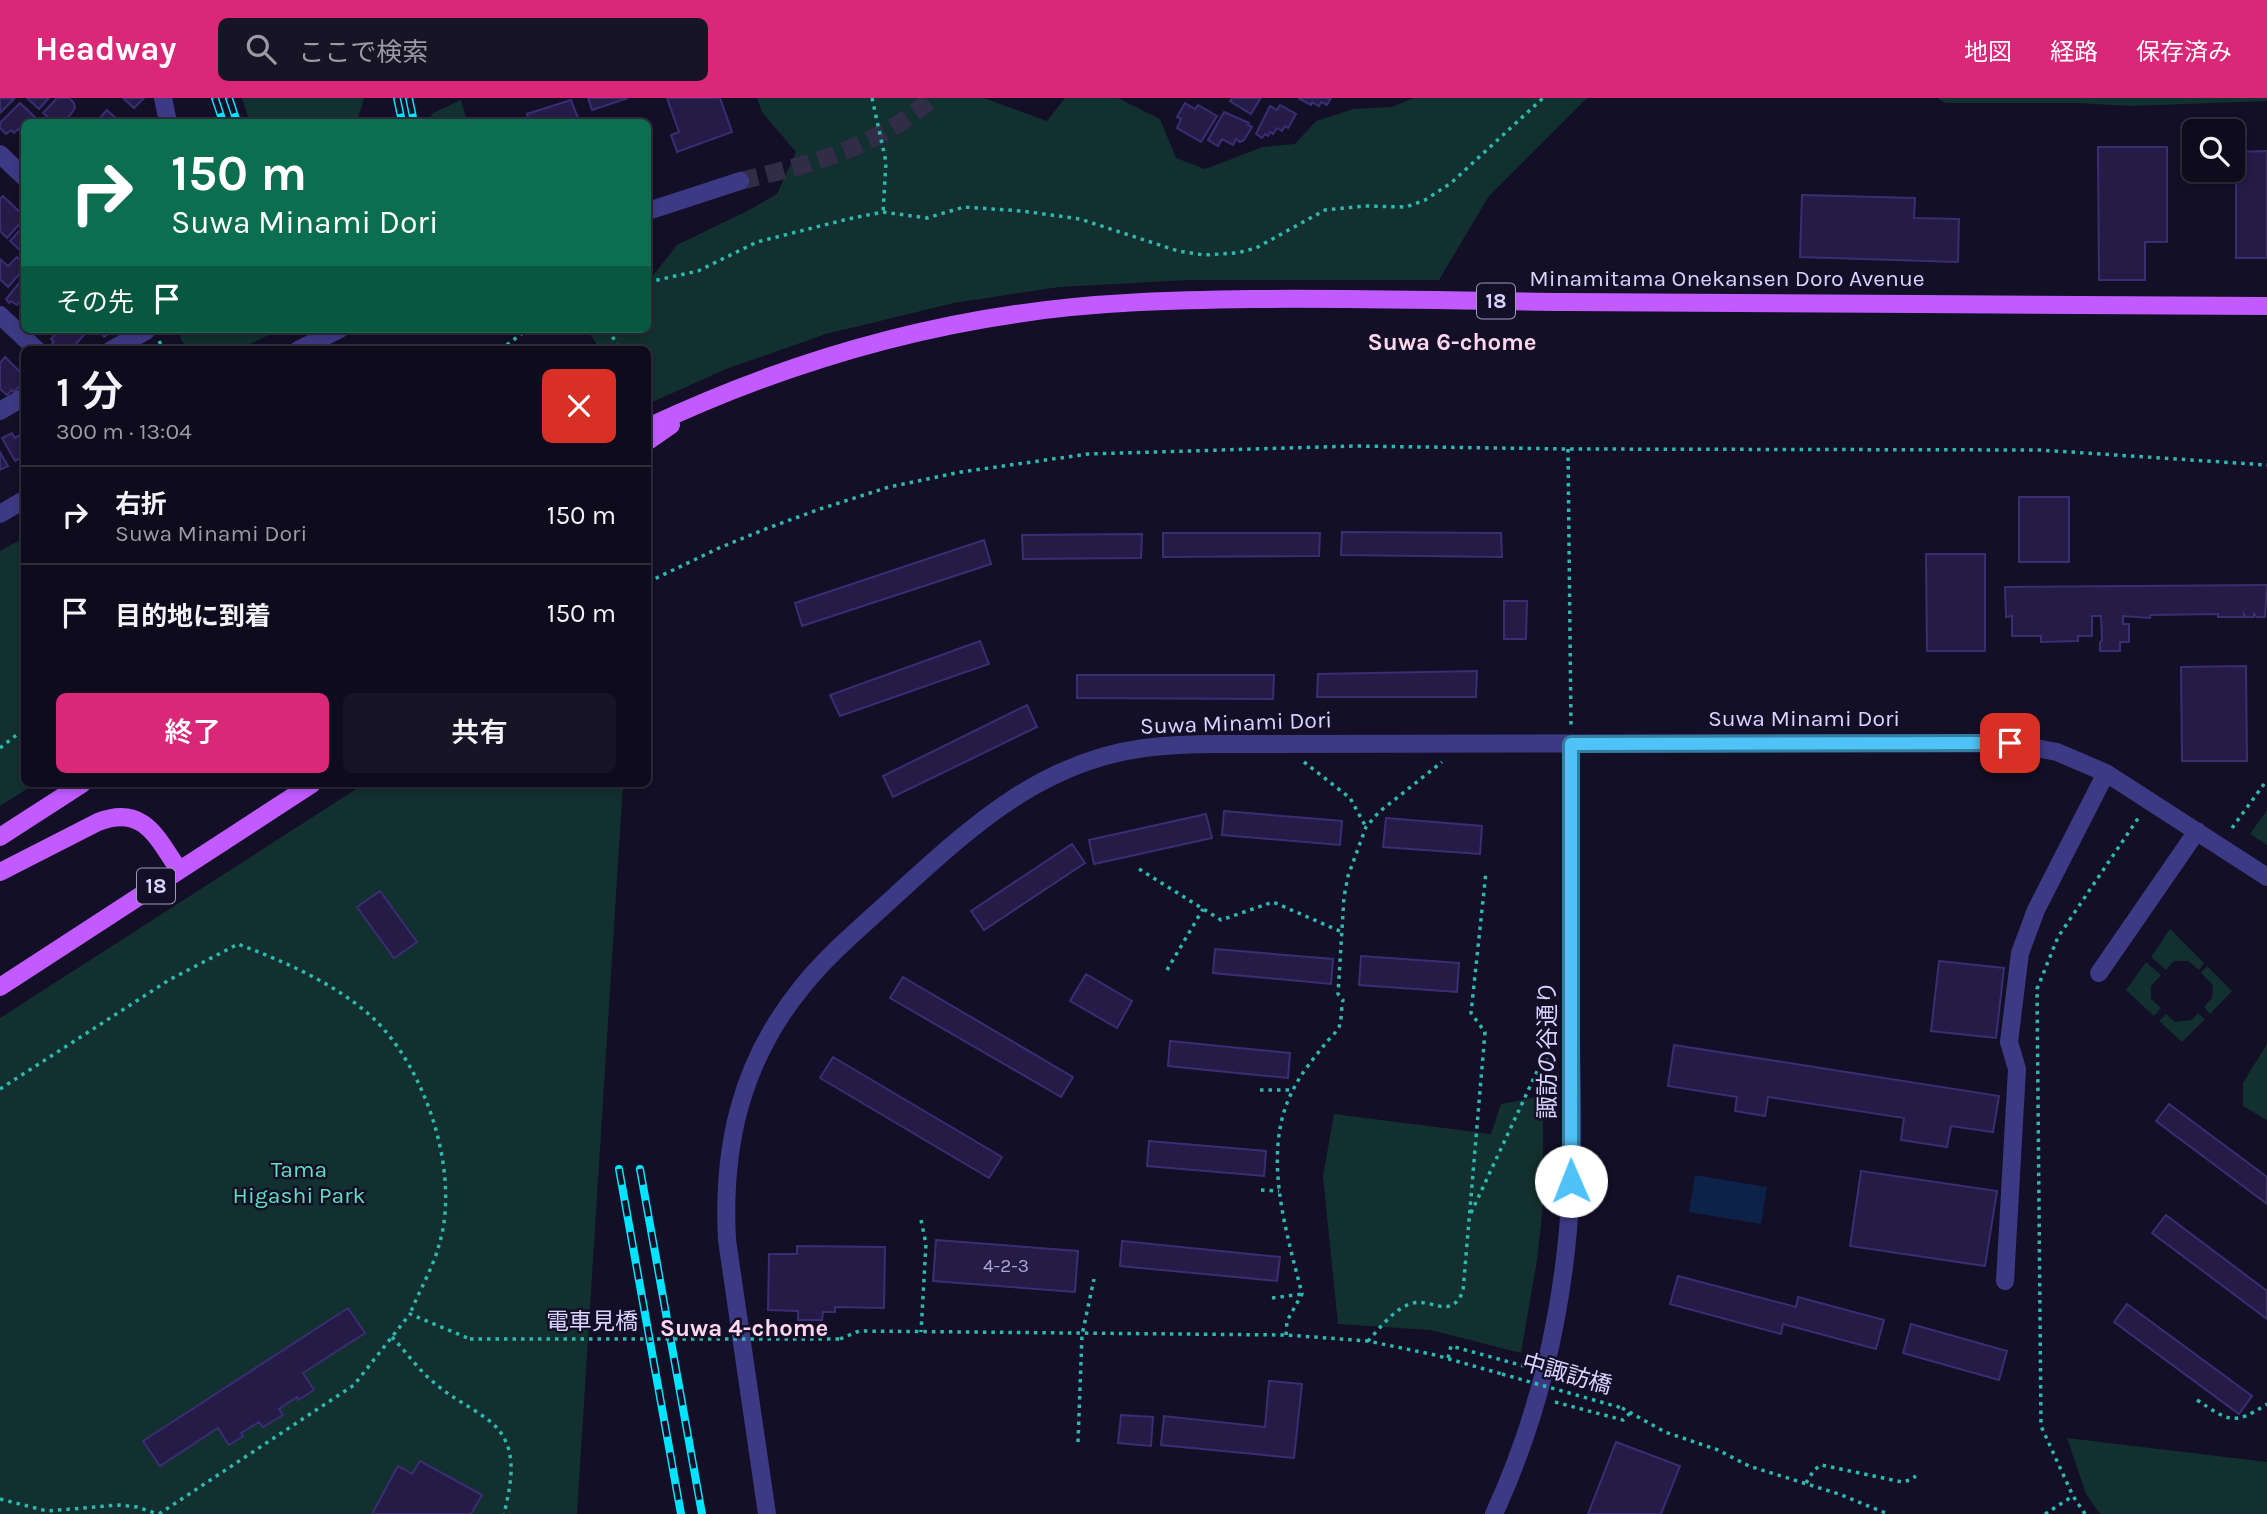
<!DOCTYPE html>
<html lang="ja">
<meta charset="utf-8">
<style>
body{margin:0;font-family:Karla,"Noto Sans JP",sans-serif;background:#171425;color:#f1f3f6;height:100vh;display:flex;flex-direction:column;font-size:26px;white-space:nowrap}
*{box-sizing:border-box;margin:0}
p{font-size:23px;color:#9b9ba3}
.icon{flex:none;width:38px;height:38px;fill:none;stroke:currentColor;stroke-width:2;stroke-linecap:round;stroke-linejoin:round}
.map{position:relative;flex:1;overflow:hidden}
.drawer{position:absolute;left:21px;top:248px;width:630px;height:441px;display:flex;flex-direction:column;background:#0e0b1c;border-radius:10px;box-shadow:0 4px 10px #0003,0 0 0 2px #2e2b3b}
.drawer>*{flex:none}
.hud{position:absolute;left:21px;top:21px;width:630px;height:214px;border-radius:10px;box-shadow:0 4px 10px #0003,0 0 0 2px #2e2b3b;background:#0b6e4f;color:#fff;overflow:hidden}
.fabs{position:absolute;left:2182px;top:21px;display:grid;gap:14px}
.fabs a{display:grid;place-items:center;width:63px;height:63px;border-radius:10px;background:#0e0b1c;box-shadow:0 4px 10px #0003,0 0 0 2px #2e2b3b;font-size:35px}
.pin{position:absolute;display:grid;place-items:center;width:60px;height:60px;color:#fff;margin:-30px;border-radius:14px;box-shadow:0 4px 10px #0006}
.me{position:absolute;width:77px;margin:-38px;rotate:359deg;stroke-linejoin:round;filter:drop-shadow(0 0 5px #0008)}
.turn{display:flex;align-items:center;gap:24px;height:147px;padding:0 35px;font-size:32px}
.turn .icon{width:91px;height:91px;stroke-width:2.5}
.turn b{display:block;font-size:49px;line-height:60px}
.then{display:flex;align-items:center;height:66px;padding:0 35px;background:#0003;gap:14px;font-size:26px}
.round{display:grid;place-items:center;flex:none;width:74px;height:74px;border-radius:10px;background:#171425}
.headline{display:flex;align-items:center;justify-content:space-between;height:119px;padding:0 35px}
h1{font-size:42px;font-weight:600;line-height:52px}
.primary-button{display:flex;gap:14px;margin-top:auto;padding:14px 35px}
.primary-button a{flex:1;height:80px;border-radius:10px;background:#db2777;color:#fff;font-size:28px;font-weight:600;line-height:80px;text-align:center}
.primary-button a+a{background:#171425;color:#f1f3f6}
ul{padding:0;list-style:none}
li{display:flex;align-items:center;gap:21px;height:98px;padding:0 35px;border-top:2px solid #2e2b3b}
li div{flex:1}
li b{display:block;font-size:26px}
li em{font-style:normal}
header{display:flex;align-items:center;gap:42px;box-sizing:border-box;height:98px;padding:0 35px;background:#db2777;color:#fff}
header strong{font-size:33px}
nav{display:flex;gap:38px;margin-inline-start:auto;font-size:24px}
.search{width:490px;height:63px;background:#171425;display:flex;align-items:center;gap:18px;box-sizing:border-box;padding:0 24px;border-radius:10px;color:#9b9ba3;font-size:26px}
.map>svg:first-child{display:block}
.green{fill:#12302f}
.water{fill:#0c2248}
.building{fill:#241b47;stroke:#3b2d73;stroke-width:2}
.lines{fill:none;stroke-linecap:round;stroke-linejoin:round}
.minor-tunnel{stroke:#312d47;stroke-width:18;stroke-dasharray:18 9;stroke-linecap:butt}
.path{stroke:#2fb8b0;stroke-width:3.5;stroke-dasharray:3.5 5;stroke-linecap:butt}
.minor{stroke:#3d3a85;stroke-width:18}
.major{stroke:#c25bff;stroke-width:18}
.rail-casing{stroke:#00e5ff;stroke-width:8}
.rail{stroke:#130f26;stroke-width:5;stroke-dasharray:16;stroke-linecap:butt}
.path-bridge{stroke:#2fb8b0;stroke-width:3.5;stroke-dasharray:3.5 5;stroke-linecap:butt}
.route-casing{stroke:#337fa1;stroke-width:18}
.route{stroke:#4fc3f7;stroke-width:12}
.labels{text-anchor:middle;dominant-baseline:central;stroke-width:5;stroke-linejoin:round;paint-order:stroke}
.number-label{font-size:19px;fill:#aca6d1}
.shield{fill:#130f26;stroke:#9e99be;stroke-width:2}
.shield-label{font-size:21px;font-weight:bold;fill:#d9d4ff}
.street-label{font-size:23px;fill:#d9d4ff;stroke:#130f26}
.park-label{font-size:23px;fill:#5fe0c0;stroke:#130f26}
.neighbourhood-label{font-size:24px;font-weight:bold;fill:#ffd6f0;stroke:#130f26}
</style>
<header>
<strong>Headway</strong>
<div class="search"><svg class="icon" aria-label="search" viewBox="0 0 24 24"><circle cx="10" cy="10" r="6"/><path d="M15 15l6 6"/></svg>ここで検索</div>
<nav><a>地図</a><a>経路</a><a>保存済み</a></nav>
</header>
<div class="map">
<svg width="2267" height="1416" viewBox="0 0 2267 1416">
<rect width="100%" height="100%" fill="#130f26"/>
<!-- green -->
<path class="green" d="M242 0H364L357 24H250Z
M757 0H984L1047 23 1065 0H1118L1160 21 1176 60 1205 71 1263 49 1295 46 1316 23 1354 11 1391 9 1414 0H1587L1489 98 1439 182H1189L1059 189 954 205 826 236 726 271 648 306V252H601L586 231H648V184L677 147 751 111 777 96 796 54 762 14Z
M1937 0H2267V3L2130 8 2078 5H1946Z
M461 2 467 24H433L431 16Z
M188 231H282L237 252H187L180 239Z
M24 440V686H35L0 708V453Z
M364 686H623L577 1416H0V920Z
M2267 712V747L2250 736Z
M2170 831 2204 865 2199 872 2188 863H2174L2166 872 2151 859Z
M2146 864 2161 877 2151 888V901L2161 910 2154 918 2126 892Z
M2207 868 2232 893 2210 916 2204 909 2212 900 2213 887 2201 875Z
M2198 915 2205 921 2182 944 2159 923 2166 916 2175 924 2192 922Z
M2267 946V1022L2243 1008V985Z
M1543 998V1108L1537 1162 1521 1255 1430 1232 1338 1226 1323 1078 1334 1016 1491 1036 1501 1006Z
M2067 1340 2267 1364V1416H2100L2086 1396Z"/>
<!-- water -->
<path class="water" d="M1695 1077 1767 1089 1761 1126 1689 1114Z"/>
<!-- building -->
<path class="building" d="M0 0 14 1 0 15Z
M27 0H49L39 11Z
M57 0H69L74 5 75 10 65 24H53L43 15Z
M123 0H144L134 10Z
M588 0H628L592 12Z
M667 0H720L732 34 677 54 671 37 679 34Z
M1232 0H1258L1260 1 1251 16 1230 3Z
M1298 0H1331L1327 7 1321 4 1319 8 1312 4 1311 7Z
M571 2 578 20 566 24H530L527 16Z
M20 5 39 23 24 24V38L18 31 14 35 11 32 6 36 0 30V25Z
M1185 5 1195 11 1198 7 1217 18 1201 44 1177 30 1181 21 1177 19Z
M1280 7 1296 16 1288 30 1285 28 1282 33 1277 30 1273 36 1270 34 1268 38 1265 36 1262 40 1256 36 1270 8 1277 12Z
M107 12 120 24H100L98 22Z
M1224 14 1249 25 1248 27 1252 29 1244 42 1240 44 1236 41 1233 47 1222 41 1218 48 1208 42Z
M2098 49H2167V144H2145V182H2099Z
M2267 53V160H2236V54Z
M1802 97 1915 100 1914 120 1959 121 1958 164 1800 159Z
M3 98 24 118V121L7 140 0 133V101Z
M24 128V156L10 143Z
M17 159 24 166V171L8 189 0 181V161L8 168Z
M24 179V205L21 202 17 207 11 203 9 205 6 201Z
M60 231H78L84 237 74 248 77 252H56L51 247 54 244 51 241Z
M99 231H117L104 239Z
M5 259 24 278V283L14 294 12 292 7 297 0 291V265Z
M24 334V358L15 363 2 340 12 335 15 340Z
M0 354 8 368 0 372Z
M2019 399H2069V464H2019Z
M1342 434 1501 435 1502 459 1341 457Z
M1163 435H1320L1319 458 1163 459Z
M1142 436 1141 460 1023 461 1022 437Z
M984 442 991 466 802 528 795 505Z
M1926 456H1985V553H1927Z
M2267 487 2265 519H2257L2254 516V519H2246L2244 516V519H2218V516L2150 517V520L2123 518V526H2129V544H2120V553H2100V544L2102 543 2101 518H2092V538H2078V543L2041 544V538H2012V518L2006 519 2005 489Z
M1504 503H1527L1526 541H1504Z
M980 543 989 566 840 618 830 597Z
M2246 568 2247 663H2182L2181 569Z
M1477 573 1476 599H1317L1318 576Z
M1077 577H1274L1273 601 1077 600Z
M1027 607 1037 629 893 699 883 678Z
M1224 713 1342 723 1340 747 1222 737Z
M1206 716 1212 740 1094 766 1089 742Z
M1386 720 1482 728 1480 756 1383 749Z
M1072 746 1085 765 984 832 971 813Z
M380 793 417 844 394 860 357 809Z
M1215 851 1333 861 1331 886 1213 875Z
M1361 858 1459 865 1457 894 1359 887Z
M1939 863 2004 870 1996 940 1931 933Z
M1086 876 1132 903 1117 930 1070 903Z
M903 879 1073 979 1061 999 890 900Z
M1170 943 1290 955 1288 980 1168 968Z
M1674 947 1999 998 1993 1034 1951 1028 1947 1049 1901 1042 1904 1020 1768 999 1765 1018 1735 1013 1737 999 1668 988Z
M833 959 1002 1059 989 1080 820 980Z
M2169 1006 2267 1079V1106L2156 1023Z
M1149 1043 1266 1053 1264 1078 1147 1068Z
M1861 1073 1997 1093 1985 1168 1850 1148Z
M2166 1117 2267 1193V1221L2152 1135Z
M936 1142 1078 1153 1075 1194 933 1183Z
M1122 1143 1280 1159 1277 1183 1120 1168Z
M797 1148 885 1149 884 1210 835 1209V1214H823L822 1222H798V1213L768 1212 769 1156H797Z
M1678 1178 1796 1209 1798 1199 1884 1222 1876 1251 1783 1226 1781 1236 1670 1206Z
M2127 1206 2252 1298 2239 1316 2114 1224Z
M348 1210 365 1235 303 1275 314 1292 298 1302 297 1299 279 1311 283 1317 263 1329 259 1324 241 1335 243 1338 229 1347 218 1330 160 1368 143 1343Z
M1911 1226 2007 1253 1999 1282 1903 1255Z
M1269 1283 1302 1286 1294 1360 1161 1347 1164 1318 1265 1329Z
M1121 1317 1153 1319 1151 1348 1118 1345Z
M1616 1344 1680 1368 1661 1416H1588Z
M420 1363 482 1397 471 1416H372L398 1368 412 1376Z"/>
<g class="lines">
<!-- minor-tunnel -->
<path class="minor-tunnel" d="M740 83C811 66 877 50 932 0"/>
<!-- path -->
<path class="path" d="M872 0 886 64 883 114
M648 184 698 173 757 144 848 121 883 114 927 120 964 109 1022 113 1080 121 1178 153 1204 157 1237 155 1256 150 1325 112 1365 108 1406 109 1425 102 1451 85 1543 0
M609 231 619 252
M159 243 164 252
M500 252 528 231
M1568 351 1571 629
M648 484 719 450 768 430 820 411 889 389 961 374 1088 356 1354 348 1568 351 2040 352 2267 367
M0 650 24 631
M1304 664 1350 700 1366 729
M2232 730 2267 682
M1139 771 1221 822 1273 804 1342 834
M1167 872 1203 811
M0 991 169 882 238 846C285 864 335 885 373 920 426 970 461 1076 439 1147 433 1170 419 1193 410 1216
M1260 992H1292
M1261 1092 1279 1093
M1471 1115 1540 967 1550 960
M921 1122 926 1146 921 1234
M1272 1200 1302 1196
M1286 1237 1287 1223 1302 1196C1286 1132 1260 1052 1294 990 1302 974 1314 960 1325 946 1329 941 1336 935 1339 929 1342 921 1341 910 1343 902L1338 896 1344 799 1348 778 1366 729 1379 714 1442 664
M392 1239C407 1255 420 1274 437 1287 452 1300 471 1309 487 1321 520 1345 512 1382 504 1416
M840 1241 859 1233 1286 1237 1368 1243 1435 1257 1502 1276
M1368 1243C1379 1231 1393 1212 1410 1206 1431 1198 1450 1224 1463 1193L1485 934 1471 915 1486 774
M1448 1260 1451 1248 1524 1268
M2197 1302C2229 1323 2233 1328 2267 1306
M1555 1304 1623 1322 1630 1315
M1622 1310 1665 1334 1718 1352 1749 1368 1839 1396 1888 1416
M1078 1344 1082 1237 1094 1181
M1806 1385 1814 1372 1821 1367 1902 1384 1910 1382 1916 1378
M0 1401 47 1413 119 1407 137 1409 158 1416
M159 1416 354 1287 410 1216 470 1241
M2045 1416 2073 1398
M2085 1416 2073 1398 2041 1328 2037 891 2058 839 2139 719"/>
<!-- minor -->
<path class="minor" d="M163 0 168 24
M0 56 24 79
M648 113 740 83
M0 217 37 252
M111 252 146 233 145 231
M298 252 340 231
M0 313 24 299
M0 416 24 402
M2099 875 2197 733
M2005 1183 2017 971 2009 944 2020 855 2036 812 2106 675
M767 1416 727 1142C722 1048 741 964 802 889 829 855 865 826 897 796 971 729 1040 664 1144 650 1168 647 1193 646 1218 646L2010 645 2057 654 2106 675 2267 779
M1494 1416C1542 1312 1566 1200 1571 1087 1574 1036 1571 984 1571 933 1571 837 1571 741 1571 646"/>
<!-- major -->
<path class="major" d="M648 329C767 273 886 235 1016 216 1094 204 1175 202 1254 201 1358 200 1463 203 1567 204 1800 205 2034 207 2267 208
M648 343 671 327
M0 739 82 686
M0 774 98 724C144 706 157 740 179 772
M0 889 312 686"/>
<defs>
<path id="rail" d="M215 0 223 24
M229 0 237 24
M397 0 402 24
M409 0 414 24
M619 1071 681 1416
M640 1071 702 1416"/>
</defs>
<!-- rail casing -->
<use href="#rail" class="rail-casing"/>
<!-- rail -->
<use href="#rail" class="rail"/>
<!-- path-bridge -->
<path class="path-bridge" d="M470 1241H840
M1502 1276 1622 1310"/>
</g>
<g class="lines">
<defs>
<path id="route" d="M1571 1083V646L2010 645"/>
</defs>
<!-- route casing -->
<use href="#route" class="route-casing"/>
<!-- route -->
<use href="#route" class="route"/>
</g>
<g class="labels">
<!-- number labels -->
<g class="number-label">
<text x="1006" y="1168">4-2-3</text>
</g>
<!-- shield labels -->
<g class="shield">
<rect x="1477" y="185.5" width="38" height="35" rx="5"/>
<rect x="137" y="770.5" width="38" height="35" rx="5"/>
</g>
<g class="shield-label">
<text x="1496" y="203">18</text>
<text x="156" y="788">18</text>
</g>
<!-- street labels -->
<g class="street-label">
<text x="1727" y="180">Minamitama Onekansen Doro Avenue</text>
<text x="1804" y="620">Suwa Minami Dori</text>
<text transform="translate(1236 625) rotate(-2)">Suwa Minami Dori</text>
<text transform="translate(1547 952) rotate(-90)">諏訪の谷通り</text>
<text x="592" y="1223">電車見橋</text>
<text transform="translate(1567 1276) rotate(16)">中諏訪橋</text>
</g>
<!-- park labels -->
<g class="park-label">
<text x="299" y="1071">Tama<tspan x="299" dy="26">Higashi Park</tspan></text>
</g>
<!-- neighbourhood labels -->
<g class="neighbourhood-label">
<text x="1452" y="244">Suwa 6-chome</text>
<text x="744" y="1230">Suwa 4-chome</text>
</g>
</g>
</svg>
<div class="fabs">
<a><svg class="icon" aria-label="search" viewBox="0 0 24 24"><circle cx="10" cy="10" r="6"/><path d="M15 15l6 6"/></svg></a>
</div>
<div class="pin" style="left:2010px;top:645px;background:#d93025"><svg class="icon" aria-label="arrive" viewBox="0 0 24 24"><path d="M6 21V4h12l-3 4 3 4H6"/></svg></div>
<svg class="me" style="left:1571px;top:1083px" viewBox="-20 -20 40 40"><circle r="19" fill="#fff"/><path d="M0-13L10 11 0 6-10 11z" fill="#4fc3f7"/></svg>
<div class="hud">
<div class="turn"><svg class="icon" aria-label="right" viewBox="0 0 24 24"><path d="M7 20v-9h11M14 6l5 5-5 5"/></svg><div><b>150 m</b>Suwa Minami Dori</div></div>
<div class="then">その先<svg class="icon" aria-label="arrive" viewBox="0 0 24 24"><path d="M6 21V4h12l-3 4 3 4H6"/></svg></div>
</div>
<section class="drawer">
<div class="headline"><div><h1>1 分</h1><p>300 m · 13:04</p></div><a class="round" style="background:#d93025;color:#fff"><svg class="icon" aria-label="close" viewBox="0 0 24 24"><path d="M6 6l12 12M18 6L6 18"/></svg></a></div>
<ul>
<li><svg class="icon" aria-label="right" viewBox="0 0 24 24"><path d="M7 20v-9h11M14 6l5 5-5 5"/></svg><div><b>右折</b><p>Suwa Minami Dori</p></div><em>150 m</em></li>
<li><svg class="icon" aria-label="arrive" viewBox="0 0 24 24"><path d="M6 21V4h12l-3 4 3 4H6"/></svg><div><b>目的地に到着</b></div><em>150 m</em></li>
</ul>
<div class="primary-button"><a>終了</a><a>共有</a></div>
</section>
</div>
